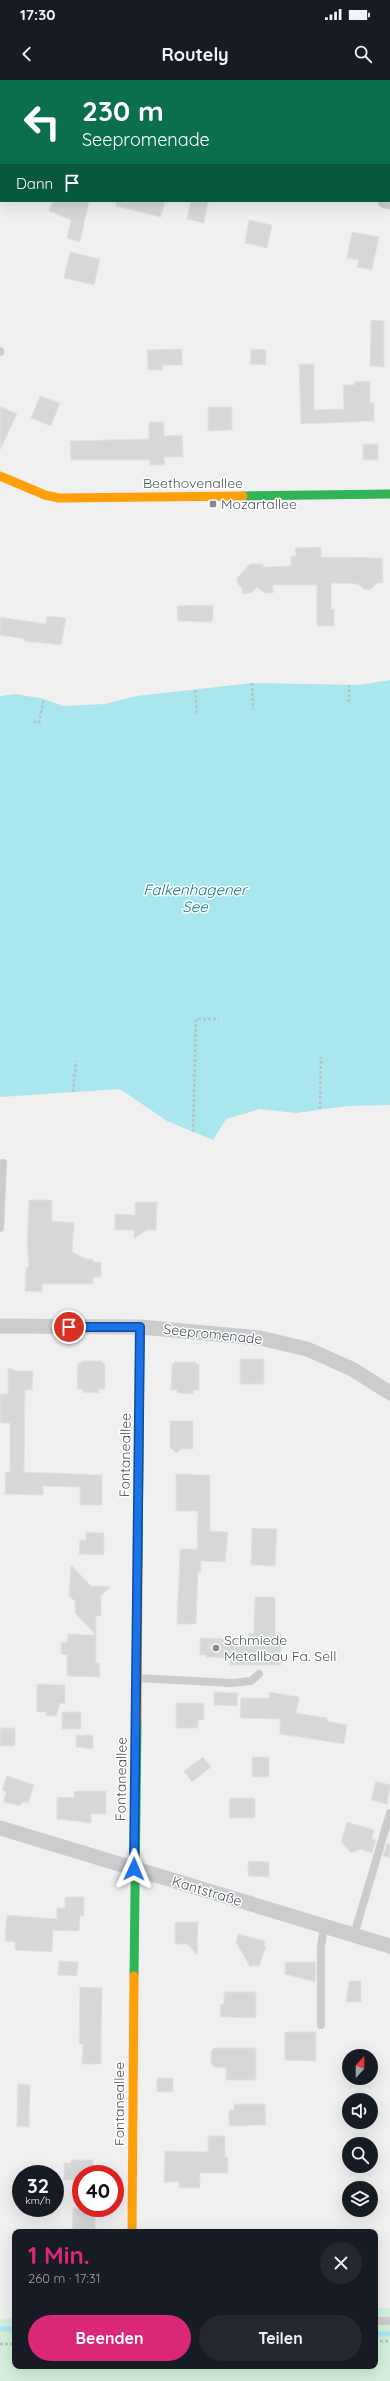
<!DOCTYPE html>
<html lang="de">
<meta charset="utf-8">
<style>
body{margin:0;font-family:Quicksand,sans-serif;background:#242831;color:#f1f3f6;height:100vh;display:flex;flex-direction:column;font-size:15px;white-space:nowrap}
*{box-sizing:border-box;margin:0}
p{font-size:13px;color:#9ea1a6}
.icon{flex:none;width:22px;height:22px;fill:none;stroke:currentColor;stroke-width:2;stroke-linecap:round;stroke-linejoin:round}
.map{position:relative;flex:1;overflow:hidden}
.sheet{position:absolute;left:12px;top:2149px;width:366px;height:140px;display:flex;flex-direction:column;background:#171b24;border-radius:8px;box-shadow:0 4px 16px #0002}
.sheet>*{flex:none}
.guide{position:absolute;left:0px;top:0px;width:390px;height:122px;box-shadow:0 4px 16px #0002;background:#0b6e4f;color:#fff;overflow:hidden}
.needle{width:26px;rotate:21deg}
.controls{position:absolute;left:342px;top:1969px;display:grid;gap:8px}
.controls a{display:grid;place-items:center;width:36px;height:36px;border-radius:50%;background:#171b24;box-shadow:0 4px 16px #0002;font-size:20px}
.speed{position:absolute;left:12px;top:2085px;display:flex;gap:8px;font-size:20px;font-weight:700;text-align:center}
.speed>*{display:grid;place-content:center;width:52px;height:52px;border-radius:50%;background:#171b24;box-shadow:0 4px 16px #0002;line-height:1}
.speed small{font-size:10px;font-weight:400}
.speed .limit{border:6px solid #d22;background:#fff;color:#111}
.pin{position:absolute;display:grid;place-items:center;width:34px;height:34px;color:#fff;margin:-17px;border:2px solid #fff;border-radius:50%;box-shadow:0 1px 4px #0007}
.me{position:absolute;width:44px;margin:-22px;rotate:1deg;stroke-linejoin:round;filter:drop-shadow(0 0 3px #0008)}
.turn{display:flex;align-items:center;gap:14px;height:84px;padding:0 16px;font-size:18px}
.turn .icon{width:52px;height:52px;stroke-width:2.5}
.turn b{display:block;font-size:28px;line-height:34px}
.then{display:flex;align-items:center;height:38px;padding:0 16px;background:#0003;gap:8px;font-size:15px}
.round{display:grid;place-items:center;flex:none;width:42px;height:42px;border-radius:21px;background:#242831}
.summary{display:flex;align-items:center;justify-content:space-between;height:68px;padding:0 16px}
h1{font-size:24px;font-weight:700;line-height:30px;color:#db2777}
.action{display:flex;gap:8px;margin-top:auto;padding:8px 16px}
.action a{flex:1;height:46px;border-radius:24px;background:#db2777;color:#fff;font-size:16px;font-weight:700;line-height:46px;text-align:center}
.action a+a{background:#242831;color:#f1f3f6}
.status{display:flex;justify-content:space-between;align-items:center;height:28px;padding:0 20px;background:#171b24;direction:ltr}
.status svg{height:11px;fill:currentColor}
header{display:flex;justify-content:space-between;align-items:center;height:52px;padding:0 16px;background:#171b24;font-size:18px;font-weight:700}
.map>svg:first-child{display:block}
.green{fill:#d4efdc}
.water{fill:#a9e6ed}
.lines{fill:none;stroke-linecap:round;stroke-linejoin:round}
.stream{stroke:#a9e6ed;stroke-width:5}
.building{fill:#d6d8d8;stroke:#e1e2e3}
.path{stroke:#b8c4bf;stroke-width:2.5;stroke-dasharray:3 2;stroke-linecap:butt}
.lane{stroke:#caccce;stroke-width:8}
.street{stroke:#caccce;stroke-width:15}
.fast{stroke:#30b455;stroke-width:9}
.slow{stroke:#ff9f0a;stroke-width:9}
.route-casing{stroke:#114b97;stroke-width:10}
.route{stroke:#1a73e8;stroke-width:7}
.poi-dot{fill:#828b90;stroke:#fff;stroke-width:1.5}
.labels{text-anchor:middle;dominant-baseline:central;stroke-width:3;stroke-linejoin:round;paint-order:stroke}
.street-label{font-size:14px;fill:#47545c;stroke:#fff}
.poi-label{font-size:14px;fill:#47545c;stroke:#fff;text-anchor:start}
.water-label{font-size:15px;font-style:italic;fill:#0c7e8c;stroke:#fff}
</style>
<div class="status"><b>17:30</b><svg viewBox="0 0 49 12"><path d="M0 12V9h3v3zM5 12V6h3v6zM10 12V3h3v9zM15 12V0h3v12zM26 1h20v11H26zM47 4h2v5h-2z"/></svg></div>
<header><svg class="icon" aria-label="back" viewBox="0 0 24 24"><path d="M15 5l-7 7 7 7"/></svg>Routely<svg class="icon" aria-label="search" viewBox="0 0 24 24"><circle cx="10" cy="10" r="6"/><path d="M15 15l6 6"/></svg></header>
<div class="map">
<svg width="390" height="2301" viewBox="0 0 390 2301">
<rect width="100%" height="100%" fill="#f0f0f0"/>
<!-- green -->
<path class="green" d="M0 0H390V91L389 1H1V21Z
M375 2228H390V2301H0V2239L15 2238V2286H375Z"/>
<!-- water -->
<path class="water" d="M390 600V1025L348 1026 296 1033 260 1029 226 1039 213 1060 167 1041 120 1009 0 1017V616L16 614 44 619 63 626 105 624 137 616 252 603 359 605Z"/>
<g class="lines">
<!-- stream -->
<path class="stream" d="M0 2249H15
M375 2254H390"/>
</g>
<!-- building -->
<path class="building" d="M53 121H89L80 162 67 158 71 140 49 131Z
M116 121H165L161 137 116 126Z
M191 121H208L204 143 187 139Z
M249 140 272 145 267 168 245 163Z
M352 152 379 157 372 190 357 187 359 180 347 178Z
M70 172 100 179 94 205 64 198Z
M371 240 384 241V287L370 286Z
M182 269V285H163V290H148L147 270Z
M251 269 266 270V285L250 284Z
M299 284H314V330L344 329 343 305H354V302L370 301V323H374V341L301 344Z
M40 316 60 323 51 346 31 338Z
M0 326 17 334 0 370Z
M208 327H232V350L208 351Z
M149 342H164V356L182 355 183 377H164L165 385H150V380H71L70 361 149 359Z
M363 364H378V380H363Z
M321 467V477L382 478 383 503H377L371 509 365 510 358 504 331 503V529H334V546H317V505H273V513H264L257 507 251 513 242 514V508L237 503V498L250 484H263V487L291 486V476H296L295 468Z
M213 525V540L211 542 178 541 177 526Z
M47 536 66 538 61 565 24 561 25 559 0 555V537L46 544Z
M29 1120H52V1141L74 1143 72 1172 86 1179H93V1182H101V1197H93V1204H42V1212L25 1211 26 1187H29L27 1163Z
M135 1122H157L156 1150H146L134 1159V1150H115V1134L135 1135Z
M240 1279H264V1304H240Z
M81 1281H102V1283L105 1284V1309H99V1313L83 1312V1309H77L78 1283H81Z
M174 1282H196V1284H199V1310H193V1314L177 1313V1310H171L172 1284H174Z
M8 1288 16 1291H33L32 1310H25L24 1392 102 1395V1425H80V1407L43 1406V1415L5 1414 6 1392H10V1343H0V1314H8Z
M170 1341H193V1369H181L176 1373 170 1367Z
M176 1394 210 1395V1451L228 1452 225 1482 201 1481V1492H198L196 1544H177L180 1469H197L198 1431H176Z
M252 1448 277 1449 275 1486 251 1485Z
M86 1452 104 1453V1475L79 1474 80 1460H86Z
M71 1485 91 1506 110 1507 101 1516V1536H96V1583H99L100 1597 67 1596V1575L61 1574V1562H67L68 1554 96 1555 75 1533V1521L69 1516Z
M255 1517H275V1553H281V1585H230V1578L206 1577V1575H200V1558L249 1559V1553H254Z
M37 1604 65 1605V1624L60 1623 56 1636H46V1632H37Z
M214 1612 238 1613 237 1626 214 1625Z
M269 1612 299 1617 296 1633 327 1638V1641L347 1645 344 1664 280 1654V1639L240 1638 241 1618H269Z
M176 1623H204V1640H198V1648H176Z
M62 1632H81V1649H62Z
M0 1648H15V1666H0Z
M76 1655H93V1669L76 1667Z
M203 1677 211 1687 192 1702 184 1691Z
M252 1677H269V1697H252Z
M7 1696 34 1705 28 1723 22 1722 20 1726 3 1722 6 1714 5 1711 2 1710Z
M376 1701 390 1705 387 1724 371 1720Z
M74 1711H106V1734H91V1743L57 1739V1717L74 1718Z
M230 1718H255V1738H229Z
M347 1742 374 1750 372 1759 376 1760 372 1773 360 1769 351 1773 341 1762Z
M387 1763 390 1764V1778L383 1776Z
M248 1781 269 1782V1797L248 1796Z
M65 1817H84V1836H80L79 1851 53 1850 52 1872 15 1870V1862L5 1861 7 1835 57 1839V1828H65Z
M175 1842H198L197 1875 187 1864H175Z
M238 1854 265 1861 264 1865 266 1866 259 1886 254 1885 250 1887 236 1862Z
M59 1881 78 1882 77 1896 58 1895Z
M285 1882H316L315 1902 285 1894Z
M349 1901H361V1922H346Z
M80 1907 102 1908 101 1984H82L83 1964H79Z
M224 1912H256V1938L220 1937 221 1924H224Z
M285 1952H316V1981L285 1980Z
M214 1968H256V2000H226V1988L214 1987 211 1984V1972Z
M157 1998H173V2012H157Z
M18 2004 30 2005 29 2047 17 2046Z
M234 2024H265L266 2045 229 2046V2030H234Z
M208 2056H225V2077H228V2093H200V2108H179V2102H164L165 2071 208 2072Z
M71 2080H93V2094H81V2100H64V2083H71Z
M73 2128H95V2152H72Z"/>
<g class="lines">
<!-- path -->
<path class="path" d="M33 1 34 0
M371 1 372 0
M252 603 253 629
M195 610 197 634
M349 622V605
M34 642 39 643 44 619
M73 1012 76 981
M320 1029 321 977
M193 1052 196 939H219
M375 2261H390
M0 2264H15"/>
<!-- lane -->
<path class="lane" d="M0 272V271
M0 1148 3 1083
M137 1598 232 1603 251 1601 259 1594
M354 1855 390 1733
M321 1945V1867L324 1846
M375 2241H390"/>
<!-- street -->
<path class="street" d="M0 37H1
M385 121 390 122
M0 1246 140 1247 260 1258 307 1269 352 1289 390 1313
M0 1748 390 1866"/>
<!-- fast -->
<path class="fast" d="M243 416 390 414
M138 1486 140 1247
M134 1896 137 1642"/>
<!-- slow -->
<path class="slow" d="M0 396 45 415 59 418 243 416
M137 1642 138 1486
M132 2152 134 1896"/>
</g>
<g class="lines">
<defs>
<path id="route" d="M69 1247H140L134 1789"/>
</defs>
<!-- route casing -->
<use href="#route" class="route-casing"/>
<!-- route -->
<use href="#route" class="route"/>
</g>
<!-- markers -->
<g class="poi-dot">
<rect x="209" y="420" width="8" height="8" rx="2"/>
<circle cx="216" cy="1568" r="4"/>
</g>
<g class="labels">
<!-- street labels -->
<g class="street-label">
<text x="193" y="403">Beethovenallee</text>
<text transform="translate(213 1254) rotate(6)">Seepromenade</text>
<text transform="translate(125 1375) rotate(-89)">Fontaneallee</text>
<text transform="translate(121 1699) rotate(-89)">Fontaneallee</text>
<text transform="translate(207 1811) rotate(17)">Kantstraße</text>
<text transform="translate(119 2024) rotate(-90)">Fontaneallee</text>
</g>
<!-- poi labels -->
<g class="poi-label">
<text x="221" y="424">Mozartallee</text>
<text x="224" y="1560">Schmiede<tspan x="224" dy="16">Metallbau Fa. Sell</tspan></text>
</g>
<!-- water labels -->
<g class="water-label">
<text x="195" y="809">Falkenhagener<tspan x="195" dy="17">See</tspan></text>
</g>
</g>
</svg>
<div class="controls">
<a><svg class="needle" viewBox="-14 -14 28 28"><path d="M0-13l5 13h-10z" fill="#e53935"/><path d="M0 13l5-13h-10z" fill="#9ea1a6"/></svg></a>
<a><svg class="icon" aria-label="sound" viewBox="0 0 24 24"><path d="M4 9h4l5-4v14l-5-4H4zM17 9q2 3 0 6"/></svg></a>
<a><svg class="icon" aria-label="search" viewBox="0 0 24 24"><circle cx="10" cy="10" r="6"/><path d="M15 15l6 6"/></svg></a>
<a><svg class="icon" aria-label="layers" viewBox="0 0 24 24"><path d="M12 4l9 5-9 5-9-5zM3 14l9 5 9-5"/></svg></a>
</div>
<div class="speed"><div>32<small>km/h</small></div><div class="limit">40</div></div>
<div class="pin" style="left:69px;top:1247px;background:#d93025"><svg class="icon" aria-label="arrive" viewBox="0 0 24 24"><path d="M6 21V4h12l-3 4 3 4H6"/></svg></div>
<svg class="me" style="left:134px;top:1789px" viewBox="-20 -20 40 40"><path d="M0-17L14 15 0 8-14 15z" fill="#1a73e8" stroke="#fff" stroke-width="4"/></svg>
<div class="guide">
<div class="turn"><svg class="icon" aria-label="left" viewBox="0 0 24 24"><path d="M17 20v-9H6M10 6l-5 5 5 5"/></svg><div><b>230 m</b>Seepromenade</div></div>
<div class="then">Dann<svg class="icon" aria-label="arrive" viewBox="0 0 24 24"><path d="M6 21V4h12l-3 4 3 4H6"/></svg></div>
</div>
<section class="sheet">
<div class="summary"><div><h1>1 Min.</h1><p>260 m · 17:31</p></div><a class="round"><svg class="icon" aria-label="close" viewBox="0 0 24 24"><path d="M6 6l12 12M18 6L6 18"/></svg></a></div>
<div class="action"><a>Beenden</a><a>Teilen</a></div>
</section>
</div>
